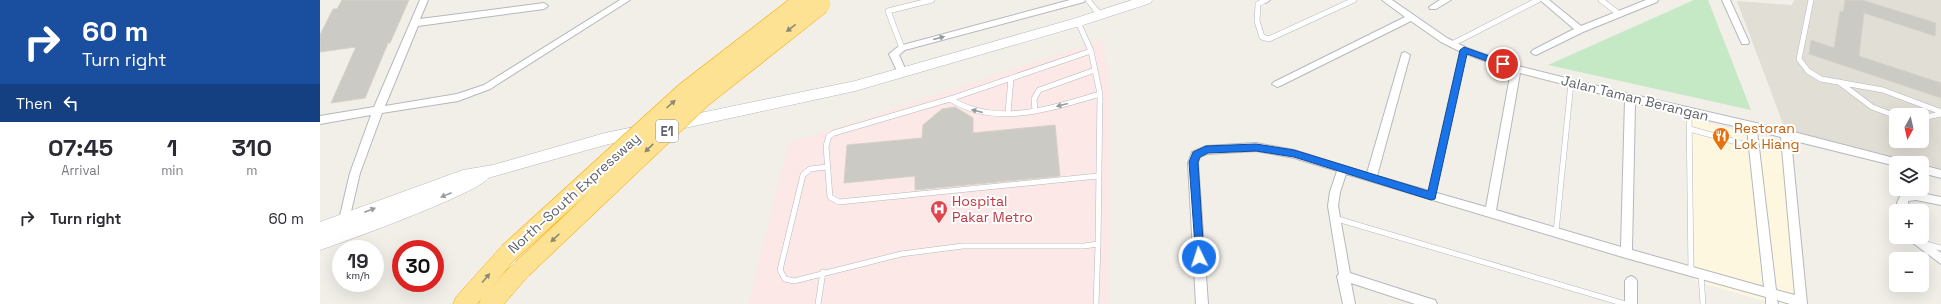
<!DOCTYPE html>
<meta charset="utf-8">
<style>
body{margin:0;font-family:"Space Grotesk",sans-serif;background:#f2f2f3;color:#2b2b33;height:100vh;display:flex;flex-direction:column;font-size:15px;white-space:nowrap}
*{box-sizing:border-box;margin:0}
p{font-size:13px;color:#7c7c81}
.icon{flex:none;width:22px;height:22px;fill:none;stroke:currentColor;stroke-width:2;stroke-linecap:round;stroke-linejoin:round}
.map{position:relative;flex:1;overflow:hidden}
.panel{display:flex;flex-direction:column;background:#fff;width:320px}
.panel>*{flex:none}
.guide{background:#1a4fa0;color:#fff;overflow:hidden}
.needle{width:26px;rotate:188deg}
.buttons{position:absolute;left:1569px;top:108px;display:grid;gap:8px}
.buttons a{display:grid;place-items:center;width:40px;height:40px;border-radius:6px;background:#fff;box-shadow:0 4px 16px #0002;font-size:20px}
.speed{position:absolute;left:12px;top:240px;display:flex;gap:8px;font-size:20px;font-weight:700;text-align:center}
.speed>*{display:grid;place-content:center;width:52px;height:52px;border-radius:50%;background:#fff;box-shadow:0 4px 16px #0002;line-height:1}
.speed small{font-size:10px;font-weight:400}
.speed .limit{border:6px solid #d22;background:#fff;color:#111}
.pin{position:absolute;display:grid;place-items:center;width:34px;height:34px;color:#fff;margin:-17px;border:2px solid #fff;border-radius:50%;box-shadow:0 1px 4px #0007}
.me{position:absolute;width:44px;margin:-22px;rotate:356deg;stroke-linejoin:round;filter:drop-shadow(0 0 3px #0008)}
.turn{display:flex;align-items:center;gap:14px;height:84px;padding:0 16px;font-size:18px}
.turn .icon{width:52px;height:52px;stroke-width:2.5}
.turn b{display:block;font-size:28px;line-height:34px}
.then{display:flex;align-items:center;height:38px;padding:0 16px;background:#0003;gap:8px;font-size:15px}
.eta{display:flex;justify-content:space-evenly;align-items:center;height:68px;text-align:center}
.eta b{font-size:24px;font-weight:700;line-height:28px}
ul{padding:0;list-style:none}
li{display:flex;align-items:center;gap:12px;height:56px;padding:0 16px}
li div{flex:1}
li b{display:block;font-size:15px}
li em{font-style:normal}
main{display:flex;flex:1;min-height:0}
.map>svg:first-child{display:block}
.commercial{fill:#fef7e0}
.education{fill:#e1ded6;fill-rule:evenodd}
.medical{fill:#fce8e6}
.green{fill:#c5e8c5}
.building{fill:#cccac5;stroke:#d6d1c6}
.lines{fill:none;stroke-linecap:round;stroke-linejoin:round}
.service-casing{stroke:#b5b8bc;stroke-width:6}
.minor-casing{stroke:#b5b8bc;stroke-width:2}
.secondary-casing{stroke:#b6babf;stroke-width:1}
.motorway-casing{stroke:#f9ab00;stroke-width:1}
.service{stroke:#fff;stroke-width:5}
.minor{fill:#fff;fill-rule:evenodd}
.secondary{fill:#fff;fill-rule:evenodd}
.motorway{fill:#fde293;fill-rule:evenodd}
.motorway-bridge-casing{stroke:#f9ab00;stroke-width:20;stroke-linecap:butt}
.motorway-bridge{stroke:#fde293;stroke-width:19}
.oneway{fill:#8e8975}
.oneway2{fill:#979a9d}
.route{fill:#1a73e8;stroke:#114b97}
.labels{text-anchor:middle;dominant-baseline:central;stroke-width:4;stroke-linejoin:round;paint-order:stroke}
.shield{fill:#fff;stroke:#8f9295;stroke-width:1}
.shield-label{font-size:13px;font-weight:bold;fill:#5f6368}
.street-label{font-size:14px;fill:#5f6368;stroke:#fff}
.food-label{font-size:14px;fill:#c56008;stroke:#fff;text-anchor:start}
.health-label{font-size:14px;fill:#be3a42;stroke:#fff;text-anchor:start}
</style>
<main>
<section class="panel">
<div class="guide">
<div class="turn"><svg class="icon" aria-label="right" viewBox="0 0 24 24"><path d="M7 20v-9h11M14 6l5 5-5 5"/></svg><div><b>60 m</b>Turn right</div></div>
<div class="then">Then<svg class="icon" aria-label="left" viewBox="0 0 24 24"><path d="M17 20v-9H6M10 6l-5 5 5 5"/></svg></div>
</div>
<div class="eta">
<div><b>07:45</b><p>Arrival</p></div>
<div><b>1</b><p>min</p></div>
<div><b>310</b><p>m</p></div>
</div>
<ul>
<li><svg class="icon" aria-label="right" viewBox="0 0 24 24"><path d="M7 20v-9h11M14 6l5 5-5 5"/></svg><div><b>Turn right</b></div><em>60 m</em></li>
</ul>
</section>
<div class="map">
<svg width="1621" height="304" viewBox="0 0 1621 304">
<rect width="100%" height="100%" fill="#f1efe8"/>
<!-- commercial -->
<path class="commercial" d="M1371 119 1466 142 1478 304H1455L1375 281Z"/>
<!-- education -->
<path class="education" d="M1474 0H1621V169L1465 129 1417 1 1472 5ZM1576 115H1602V141H1576Z"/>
<!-- medical -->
<path class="medical" d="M784 39 790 103 788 304H429L469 143Z"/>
<!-- green -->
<path class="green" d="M1374 0H1388L1431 110 1228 65Z"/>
<!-- building -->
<path class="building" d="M22 0H89L70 43H68L45 98 11 103 36 47 0 52V35L13 9H17Z
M1525 0H1542L1616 23 1615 36 1544 13 1539 56 1621 83V98L1489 54 1491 40 1514 48 1520 11 1523 12Z
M635 107 653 118V133L735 125 740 176 595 190V176L524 183 527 145 602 138 603 125 622 109Z"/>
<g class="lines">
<defs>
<path id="service" d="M768 0 780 15
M945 0 938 4 937 21 942 37 949 39 1034 0
M1281 0 1299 14
M1491 0 1479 59 1488 71 1501 79 1563 90 1621 112
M1132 44 1218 0
M582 48 568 11 612 0
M771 51 630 99 514 133 509 136 506 146 510 197 519 202 778 176
M1519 82 1552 107 1576 116
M630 99C677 128 731 108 780 94
M715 111 714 99 719 90 775 70
M1369 112 1371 272
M688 113 691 78
M1602 118 1621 114
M1370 129 1434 147
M507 167 490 169 483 175 460 270 465 279 474 281 581 254 643 246H764L778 244 780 94 771 51 758 22
M1111 196 1144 50
M1014 218 1305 304
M1236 232 1251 83
M1606 244 1621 248
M1381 275 1383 304
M498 304 503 272
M776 304 778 244"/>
<path id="minor" d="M100 0H108L100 19 224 3 228 6 224 9 98 26 65 106 137 94 164 85 300 0H310L170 89 138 101 62 113 40 173 29 220 28 223 24 224 20 223 19 220 30 173 51 115 0 124V116L54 107Z
M750 0H765L764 2 585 50 579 55 587 73 585 75H579L569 54 579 46Z
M941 0H950L946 3Z
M1062 0H1072L1127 38 1147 48 1198 66 1310 94 1466 130 1578 159 1582 160 1583 163H1576V166L1471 140 1487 304H1470L1457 300 1458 304H1446V297L1306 258 1026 174 1020 192 1018 206 1030 273 1111 299 1115 300 1117 304H1095L1031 283 1035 304H1023L1017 276 1019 274 1008 206 1010 192 1017 171 974 158 936 151 887 154 880 157 878 163 888 304H876L868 163 872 152 886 146 936 143 974 150 1047 173 1082 53 1085 52 1090 55 1057 176 1166 207 1191 71 1141 52 1121 42 1091 21 960 86 957 87 952 84 954 82 1085 17ZM1200 73 1305 100 1301 247 1176 210ZM1315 103 1427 129 1444 287 1312 250ZM1437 131 1461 137 1475 295 1456 290Z
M1120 0H1131L1116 9H1110L1109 7Z
M1220 0H1229L1261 26 1326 0H1338L1337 2 1263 32 1216 55 1213 54 1211 52 1213 50 1254 29Z
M1402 0H1410L1429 42 1428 44H1422Z
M1602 165 1621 170V178L1602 173Z
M1596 192 1621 197V205L1596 200 1588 201 1589 211H1579L1577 203 1581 194Z
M1588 237H1601L1621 253V264L1589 240Z
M1311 276 1315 278 1317 281V304H1305V281L1307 278Z"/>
<path id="secondary" d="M812 0H832L831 3 763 25 535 91 351 131 346 129 344 125 346 121 351 119 535 81 753 19Z
M324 125 329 127 331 131 329 135 285 145 168 178C161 192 24 242 0 250V236L10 232 0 236V222L143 170 173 165 285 133Z"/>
<path id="motorway" d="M188 244 195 247 198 253 195 259 171 288C182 276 193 257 209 263L213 269 209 275 184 304H159L161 299 157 304H133L136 297 181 247Z"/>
</defs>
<!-- service casing -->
<use href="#service" class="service-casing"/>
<!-- minor casing -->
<use href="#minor" class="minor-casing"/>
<!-- secondary casing -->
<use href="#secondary" class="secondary-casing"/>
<!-- motorway casing -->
<use href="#motorway" class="motorway-casing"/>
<!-- service -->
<use href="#service" class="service"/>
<!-- minor -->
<use href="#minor" class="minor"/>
<!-- secondary -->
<use href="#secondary" class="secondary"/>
<!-- motorway -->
<use href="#motorway" class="motorway"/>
<defs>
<path id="motorway-bridge" d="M188 253 365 92 484 0
M202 269 381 99 501 4"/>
</defs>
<!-- motorway-bridge casing -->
<use href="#motorway-bridge" class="motorway-bridge-casing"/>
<!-- motorway-bridge -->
<use href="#motorway-bridge" class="motorway-bridge"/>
</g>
<!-- one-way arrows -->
<defs><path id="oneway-solid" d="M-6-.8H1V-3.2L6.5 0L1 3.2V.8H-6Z"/></defs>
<g class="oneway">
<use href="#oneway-solid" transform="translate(471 28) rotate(142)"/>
<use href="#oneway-solid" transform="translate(351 104) rotate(-42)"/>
<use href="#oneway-solid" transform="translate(329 148) rotate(136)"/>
<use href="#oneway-solid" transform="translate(235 238) rotate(136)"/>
<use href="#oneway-solid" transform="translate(166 278) rotate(-49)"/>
</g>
<g class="oneway2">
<use href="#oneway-solid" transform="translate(619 38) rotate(-15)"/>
<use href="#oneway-solid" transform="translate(742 105) rotate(166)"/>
<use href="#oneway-solid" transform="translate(657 111) rotate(-166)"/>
<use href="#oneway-solid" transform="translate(126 195) rotate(158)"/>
<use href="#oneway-solid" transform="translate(50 210) rotate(-21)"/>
</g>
<!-- route -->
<path class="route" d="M1144 47 1186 62 1188 64 1183 67 1147 54 1115 199 1111 200 974 157 936 151 888 153 880 157 878 162 884 257 883 260H876L869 162 873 152 886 146 936 144 974 150 1108 191 1140 50Z"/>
<!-- icons -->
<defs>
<symbol id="restaurant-pin" viewBox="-11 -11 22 30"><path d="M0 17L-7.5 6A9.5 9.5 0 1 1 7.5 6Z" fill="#e8710a" stroke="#fff"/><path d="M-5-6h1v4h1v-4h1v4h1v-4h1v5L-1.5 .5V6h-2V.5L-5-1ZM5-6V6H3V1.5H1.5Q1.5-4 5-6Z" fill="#fff"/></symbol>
<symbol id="hospital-pin" viewBox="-11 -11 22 30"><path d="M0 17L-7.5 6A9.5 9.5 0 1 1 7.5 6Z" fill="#e0444e" stroke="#fff"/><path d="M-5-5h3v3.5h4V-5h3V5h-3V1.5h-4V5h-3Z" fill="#fff"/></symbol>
</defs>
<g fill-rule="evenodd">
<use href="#restaurant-pin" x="1391" y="126" width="20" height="27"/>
<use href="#hospital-pin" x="609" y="199" width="20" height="27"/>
</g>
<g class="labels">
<!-- shield labels -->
<rect class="shield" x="336" y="120" width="22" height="22" rx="3"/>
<g class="shield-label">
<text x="347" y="131">E1</text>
</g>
<!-- street labels -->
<g class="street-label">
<text transform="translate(1315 98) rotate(14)">Jalan Taman Berangan</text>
<text transform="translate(254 193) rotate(-42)">North–South Expressway</text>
</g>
<!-- food labels -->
<g class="food-label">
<text x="1414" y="128">Restoran<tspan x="1414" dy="16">Lok Hiang</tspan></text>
</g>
<!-- health labels -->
<g class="health-label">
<text x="632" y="201">Hospital<tspan x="632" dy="16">Pakar Metro</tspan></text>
</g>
</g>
</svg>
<div class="buttons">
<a><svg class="needle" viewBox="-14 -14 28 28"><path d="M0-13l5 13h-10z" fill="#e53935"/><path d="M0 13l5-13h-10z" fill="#7c7c81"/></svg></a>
<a><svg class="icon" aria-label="layers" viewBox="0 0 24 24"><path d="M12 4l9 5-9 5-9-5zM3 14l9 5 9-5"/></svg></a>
<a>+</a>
<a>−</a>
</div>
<div class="speed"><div>19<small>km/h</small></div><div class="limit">30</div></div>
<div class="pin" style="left:1183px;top:64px;background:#d93025"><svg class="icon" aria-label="arrive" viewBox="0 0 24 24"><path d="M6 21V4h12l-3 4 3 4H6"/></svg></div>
<svg class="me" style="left:879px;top:257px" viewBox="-20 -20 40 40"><circle r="17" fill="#1a73e8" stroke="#fff" stroke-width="3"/><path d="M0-11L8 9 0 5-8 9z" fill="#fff"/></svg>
</div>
</main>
